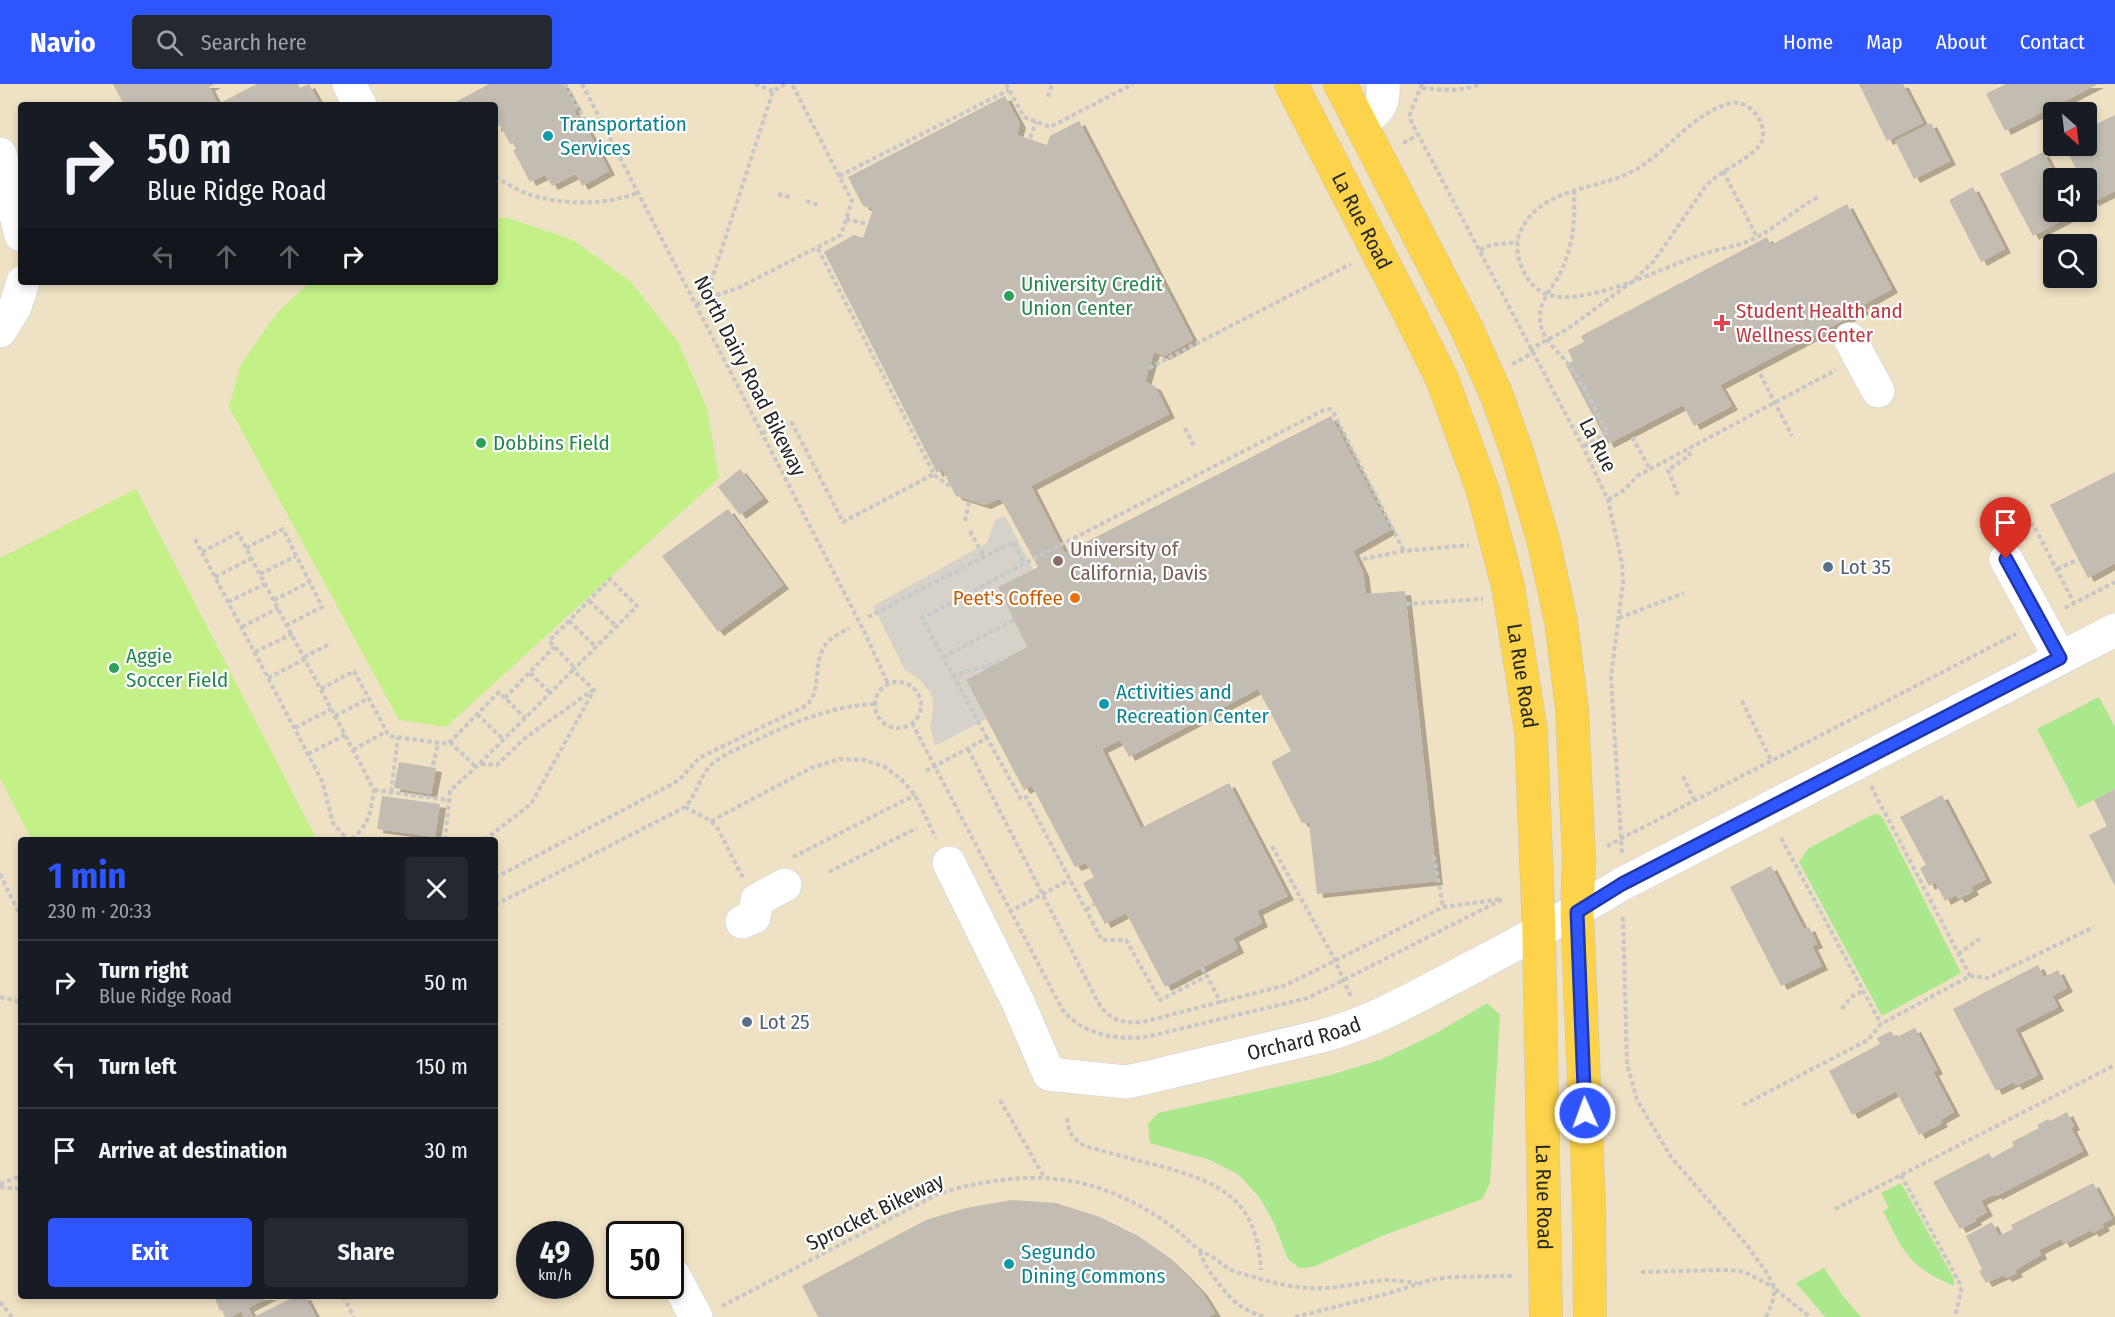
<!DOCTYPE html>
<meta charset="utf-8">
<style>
body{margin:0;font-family:"Fira Sans Condensed",sans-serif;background:#242831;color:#f1f3f6;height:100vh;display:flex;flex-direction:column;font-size:22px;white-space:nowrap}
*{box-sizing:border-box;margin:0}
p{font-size:20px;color:#9ea1a6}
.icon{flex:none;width:33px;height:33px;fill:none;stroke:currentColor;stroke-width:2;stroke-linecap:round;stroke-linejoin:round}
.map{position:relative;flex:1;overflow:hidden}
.side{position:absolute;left:18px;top:753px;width:480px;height:462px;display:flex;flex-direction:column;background:#171b24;border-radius:6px;box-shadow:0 3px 9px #0003}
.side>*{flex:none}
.banner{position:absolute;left:18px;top:18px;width:480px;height:183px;border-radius:6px;box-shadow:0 3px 9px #0003;background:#171b24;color:#f1f3f6;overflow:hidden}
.needle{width:39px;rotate:152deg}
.controls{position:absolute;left:2043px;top:18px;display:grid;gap:12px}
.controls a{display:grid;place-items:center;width:54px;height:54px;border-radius:6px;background:#171b24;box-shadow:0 3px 9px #0003;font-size:30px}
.speed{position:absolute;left:516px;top:1137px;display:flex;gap:12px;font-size:30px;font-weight:700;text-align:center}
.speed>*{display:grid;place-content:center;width:78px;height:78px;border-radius:50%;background:#171b24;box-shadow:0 3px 9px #0003;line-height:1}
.speed small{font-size:15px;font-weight:400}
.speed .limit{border:3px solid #111;border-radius:9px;background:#fff;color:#111}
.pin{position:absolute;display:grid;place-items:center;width:51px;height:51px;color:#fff;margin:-62px -26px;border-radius:50% 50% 50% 0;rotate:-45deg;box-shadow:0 0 6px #0007}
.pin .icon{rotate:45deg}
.me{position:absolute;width:66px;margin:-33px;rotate:358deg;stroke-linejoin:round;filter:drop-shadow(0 0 4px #0008)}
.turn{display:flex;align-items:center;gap:21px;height:126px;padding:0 30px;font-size:27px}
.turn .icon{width:78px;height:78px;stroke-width:2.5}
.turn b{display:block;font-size:42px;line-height:51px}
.lanes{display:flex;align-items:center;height:57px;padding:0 30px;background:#0003;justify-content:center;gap:30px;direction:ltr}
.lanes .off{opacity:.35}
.round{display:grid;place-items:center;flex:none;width:63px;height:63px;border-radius:6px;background:#242831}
.head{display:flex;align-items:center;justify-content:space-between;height:102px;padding:0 30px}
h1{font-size:36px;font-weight:700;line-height:45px;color:#2f55ff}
.button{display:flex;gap:12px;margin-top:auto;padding:12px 30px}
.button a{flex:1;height:69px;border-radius:6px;background:#2f55ff;color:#fff;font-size:24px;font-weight:700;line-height:69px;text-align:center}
.button a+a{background:#242831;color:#f1f3f6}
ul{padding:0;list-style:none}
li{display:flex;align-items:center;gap:18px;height:84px;padding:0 30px;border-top:2px solid #363941}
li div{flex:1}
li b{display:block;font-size:22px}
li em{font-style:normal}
header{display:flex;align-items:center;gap:36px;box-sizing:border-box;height:84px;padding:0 30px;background:#2f55ff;color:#fff}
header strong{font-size:28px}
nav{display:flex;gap:33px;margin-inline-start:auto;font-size:21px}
.search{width:420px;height:54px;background:#242831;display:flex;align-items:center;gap:15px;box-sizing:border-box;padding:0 21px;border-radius:6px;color:#9ea1a6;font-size:22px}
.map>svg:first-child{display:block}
.education{fill:#efe1c3;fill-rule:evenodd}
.green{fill:#abe88d}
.pitch{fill:#c3f087}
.plaza{fill:#d6d2ca}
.building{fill:#c2bcb3;filter:url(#shadow)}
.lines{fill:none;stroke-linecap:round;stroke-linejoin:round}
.minor-casing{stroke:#ccd0e2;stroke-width:34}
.major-casing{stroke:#c7c7c7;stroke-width:34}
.path{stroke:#c7c7c7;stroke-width:4;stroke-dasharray:4.5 3;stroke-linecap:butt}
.minor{stroke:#fff;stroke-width:33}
.major{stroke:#fcd34a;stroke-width:33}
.route-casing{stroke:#1f37a6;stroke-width:15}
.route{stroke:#2f55ff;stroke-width:10}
.culture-dot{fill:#0f9aa8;stroke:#fff;stroke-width:2}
.leisure-dot{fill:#2e9e5b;stroke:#fff;stroke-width:2}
.health-dot{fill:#e0444e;stroke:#fff;stroke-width:2}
.education-dot{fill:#8d6e63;stroke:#fff;stroke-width:2}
.service-dot{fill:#5c6f8a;stroke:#fff;stroke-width:2}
.food-dot{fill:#e8710a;stroke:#fff;stroke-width:2}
.labels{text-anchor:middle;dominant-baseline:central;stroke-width:4.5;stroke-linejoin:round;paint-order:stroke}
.culture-label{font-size:21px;fill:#0d838f;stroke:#fff;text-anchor:start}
.street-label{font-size:21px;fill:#272727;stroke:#fff}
.leisure-label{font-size:21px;fill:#27864d;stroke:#fff;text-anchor:start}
.health-label{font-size:21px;fill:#be3a42;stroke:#fff;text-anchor:start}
.education-label{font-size:21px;fill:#785e54;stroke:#fff;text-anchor:start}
.service-label{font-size:21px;fill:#4e5e75;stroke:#fff;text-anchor:start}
.food-label{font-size:21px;fill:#c56008;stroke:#fff;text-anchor:end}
</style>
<header>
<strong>Navio</strong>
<div class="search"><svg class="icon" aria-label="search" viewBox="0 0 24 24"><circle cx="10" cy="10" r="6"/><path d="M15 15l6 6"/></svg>Search here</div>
<nav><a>Home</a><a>Map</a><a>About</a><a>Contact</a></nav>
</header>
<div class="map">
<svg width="2115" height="1233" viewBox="0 0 2115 1233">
<defs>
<filter id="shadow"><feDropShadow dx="6" dy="4" stdDeviation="0" flood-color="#0004"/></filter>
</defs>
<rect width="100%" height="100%" fill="#ebe2d6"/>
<!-- education -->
<path class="education" d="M0 0H2115V1233H0ZM21 21H495V198H21ZM2054 28H2086V62H2054ZM2054 94H2086V128H2054ZM2054 160H2086V194H2054ZM21 756H495V1212H21ZM530 1150H580V1202H530ZM620 1150H670V1202H620Z"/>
<!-- green -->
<path class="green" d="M2099 613 2115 643V705L2078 724 2037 645Z
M1878 730 1883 734 1961 889 1882 932 1799 778 1809 764 1872 731Z
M1487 919 1500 931 1490 1099 1482 1115 1382 1152 1313 1183 1299 1184 1288 1175 1273 1137 1259 1113 1239 1091 1210 1076 1150 1059 1148 1040 1158 1029 1327 992 1380 976 1433 951Z
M1901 1099 1954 1195V1202C1941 1196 1927 1190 1916 1180 1901 1166 1892 1145 1883 1127L1889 1124 1881 1109Z
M1824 1184 1843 1212 1861 1233H1825L1796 1199Z"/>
<!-- pitch -->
<path class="pitch" d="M495 134H508L573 156 631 198 678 258 707 324 719 394 446 643 399 636 229 323 241 280 277 229 310 198H495Z
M136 405 317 756H32L0 694V474Z"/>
<!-- plaza -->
<path class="plaza" d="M1005 432 1033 485 999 504 1027 563 966 596 986 635 935 662 930 642 933 625V616L930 608 918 594 905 586 873 522 987 459 995 436Z"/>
<!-- building -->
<path class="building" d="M113 0H215L209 3 218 20 257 0H298L300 4 309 0 320 20 124 21Z
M489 0H563L577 25 574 27 577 32 580 31 609 87 582 102 576 90 552 102 545 91 530 98 513 66 516 65 513 59 510 60 500 41 495 44V21H450Z
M1859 0H1903L1923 39 1887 57Z
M2006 0H2098L2005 47 1986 10Z
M1005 12 1020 40 1017 51 1047 61 1050 52 1079 37 1193 256 1164 272 1154 268 1145 298 1155 302 1169 330 1031 402 1065 469 1331 332 1390 446 1353 467 1363 488 1366 510 1405 507 1437 797 1317 810 1309 739H1302L1271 678 1291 667 1258 605 1129 673 1120 656 1102 665 1141 744 1229 699 1288 812 1257 827 1262 839 1233 854 1238 865 1165 903 1126 829 1105 840 1083 799 1094 793 1086 779 1075 783 1032 702 1024 706 966 596 1027 563 998 503 1038 483 1002 417 998 415 985 421 956 412 942 385 937 389 824 168 854 151 863 154 873 125 863 122 848 93Z
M2115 31V107L2093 118 2086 105V94H2081L2064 62H2086V45Z
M1931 39 1950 77 1914 95 1895 57Z
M2043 68 2057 94H2054V128H2074L2075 130 2033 152 2000 90Z
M1973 103 2005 165 1981 178 1949 116Z
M1847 120 1892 205 1861 222 1863 226 1720 301 1732 322 1694 342 1683 321 1608 360 1566 281 1573 277 1568 266 1584 258 1581 252 1767 153 1771 161Z
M740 385 763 414 740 431 718 403Z
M2115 388V479L2088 494 2050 421Z
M728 425 783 501 718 548 662 472Z
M399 678 436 684 431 710 394 704Z
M2115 705V802L2089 751 2107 742 2094 716Z
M1942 711 1986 795 1971 803 1973 807 1959 815 1956 811 1945 817 1935 798 1929 802 1920 784 1926 781 1900 733Z
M382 712 440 720 435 753 377 745Z
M1771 782 1804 845 1809 843 1817 860 1812 862 1822 882 1781 902 1730 803Z
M2038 881 2044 893 2058 886 2067 904 2052 912 2058 923 2015 945 2038 991 2016 1002 2014 998 1996 1007 1953 925Z
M1915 944 1937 986 1933 988 1954 1028 1940 1036 1942 1039 1919 1051 1896 1007 1852 1031 1829 987 1880 960 1877 954 1891 947 1895 954Z
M2067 1028 2074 1042 2071 1044 2083 1067 1996 1112 1995 1110 1981 1117 1987 1128 1975 1135 1976 1137 1960 1145 1933 1098 1989 1069 1992 1074 2014 1062 2012 1058 2039 1044 2037 1041 2048 1035 2050 1037Z
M2093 1099 2112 1135 2102 1140 2104 1143 2093 1149 2091 1146 2064 1160 2061 1155 2039 1166 2041 1171 2015 1186 2017 1189 2006 1194 2004 1191 1986 1199 1979 1187 1982 1185 1966 1152 1992 1138 1999 1152 2013 1145 2011 1141Z
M1012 1116 1056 1119 1100 1133 1138 1152 1165 1171 1184 1189 1202 1208 1215 1229 1208 1233H818L802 1202 926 1136 966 1124Z
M214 1212H271L248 1224 253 1233H244L241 1227 231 1233H225L222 1226 220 1227Z
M296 1212H305L316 1233H254Z"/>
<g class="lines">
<defs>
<g id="minor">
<path d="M349 0 360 21"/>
<path d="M1360 39C1377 28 1385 22 1383 0"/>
<path d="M0 70 21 151"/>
<path d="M0 247 15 223 23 198"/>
<path d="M1850 255 1878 307"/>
<path d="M2006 475 2060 574"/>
<path id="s1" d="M949 779 1018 918 1049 990 1126 998 1145 994 1322 952C1376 937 1423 909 1473 883 1523 856 1573 830 1622 800L2115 546"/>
<path d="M742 838 754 833 757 816 785 801"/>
<path d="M673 1190 696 1233"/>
</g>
<g id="major">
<path id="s2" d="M1291 0 1405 221 1442 295 1483 407 1508 502 1531 647 1539 848 1546 1233"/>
<path d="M1340 0 1467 245 1497 312 1518 371 1543 455 1561 537 1572 625 1579 775 1577 828 1589 1120 1590 1233"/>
</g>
</defs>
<!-- minor casing -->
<use href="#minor" class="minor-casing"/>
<!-- major casing -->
<use href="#major" class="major-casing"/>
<!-- path -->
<path class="path" d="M565 0 590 45
M582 0 864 547 888 600
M755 0 773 7
M1006 0 1024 33 1050 43 1133 0
M1422 0 1410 30 1411 37 1583 363 1608 416 1622 479 1623 499 1611 593 1622 770
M1422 4C1443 6 1460 8 1481 0
M1048 13 1052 0
M1030 54 1036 38
M1403 59 1418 51
M1723 87 1757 153
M839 92 1009 6
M495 93C506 99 517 106 528 110 558 121 610 122 638 108
M1574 106C1575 133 1574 158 1563 183 1557 199 1540 214 1540 232 1539 256 1560 267 1572 285 1586 305 1596 328 1608 348L1583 363
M778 110 792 114
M806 117 818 121
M846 135 867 140
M1480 166 1491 161 1517 158
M711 213 712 195 773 7 786 0
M696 221 711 213 738 204 841 151 852 117 792 0
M1512 280 1526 273 1539 260 1566 246 1633 197 1654 177 1705 103C1720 86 1747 77 1759 62 1772 45 1752 15 1731 19 1692 29 1669 67 1635 86 1603 104 1563 102 1535 127 1522 140 1515 153 1518 171 1521 187 1531 204 1546 210 1582 224 1659 186 1694 173 1715 165 1740 163 1759 152 1780 140 1798 124 1820 112
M1149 284 1351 180
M1760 290 1792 352
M1185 344 1195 364
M762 349 792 339 843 438 934 390 817 163
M1632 353 1650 385
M934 391 950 402
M1678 411 1668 386 1690 371 1687 365
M1608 416 1624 406 1637 392 1836 286
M965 437 969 417
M970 447 984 473
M2017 449 2033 440 2074 519
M195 455 322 697 333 739 348 756
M246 464 283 445 322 523 287 541
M202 468 238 449 374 706C370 730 370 739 351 756
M1363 475 1404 467 1469 461
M2057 485 2075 477
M260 490 296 472
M215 493 252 474
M274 516 310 498
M589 517 616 542
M228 518 265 500
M1406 520 1483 515
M2065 524 2115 498
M868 533 1013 458 1024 479
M1619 534 1684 509
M569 537 596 563
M242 543 278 524
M255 568 292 550
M304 573 330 560
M943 573 1014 536
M573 586 479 680 497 681 525 654 593 606
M530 589 550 609
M952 592 999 578
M268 594 305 575
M875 621a23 23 0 1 1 46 0a23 23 0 1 1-46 0Z
M321 605 354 587 389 652 448 660 499 608 525 634
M505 614 554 563
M1742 617 1771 676
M477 630 504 656
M335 632 369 614
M912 639 1062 925C1083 951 1115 956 1146 953L1308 914 1505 814
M295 644 331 625
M987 654 922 534 1033 475 1324 326 1330 325 1333 328 1404 467
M450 658 476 683
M968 665 1098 918C1108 936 1123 940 1143 938L1286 901 1443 823 1501 815
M353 666 387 647
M308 670 345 651
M433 681 438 659
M926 687 987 654 1021 715 1026 713 1102 856H1126L1160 916 1207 892 1221 919
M1683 692 1694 716
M1871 702 1970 892
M374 706 449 716
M391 708 398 653
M685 723 711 737 718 745 743 794
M711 737 811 684 840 675 865 676 885 683 901 695 915 711 936 754
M1781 754 1881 940
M445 756 450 707 479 680
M484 756 531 720 594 606 573 586 637 522 610 495 549 557 575 584
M1272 762 1335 876 1351 913
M1607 762 2016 550
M1434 772 1443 823
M793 773 915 711
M829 788 917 744
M0 790 21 833
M495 794 674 699 682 693 699 674 807 621C822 604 813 584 823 565 827 555 841 549 849 544
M495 821 685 723C697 711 699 692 712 680 721 672 733 667 744 662 785 642 828 622 874 620
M1086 826 1094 820
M1009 828 1069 796
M1623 833 1627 980 1637 1016 1671 1073 1746 1160 1767 1189 1775 1205 1810 1233
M1958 870 1981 854
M1202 884 1207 892
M0 913 21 918
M1842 925 1851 913 1863 907
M1000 1016 1044 1093
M1743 1021 1868 956 1881 940 1970 892 1988 894 2094 843
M1067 1034C1068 1049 1072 1054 1085 1062 1110 1069 1135 1076 1160 1082 1222 1099 1257 1116 1261 1186
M1901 1091 1960 1200 1961 1207 1955 1233
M0 1100 21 1092
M0 1103 21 1105
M1835 1125 2115 981
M1200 1167C1203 1180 1209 1186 1216 1196 1232 1217 1239 1225 1265 1233
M1641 1188 1728 1186 1745 1188 1775 1204
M343 1212 354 1233
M0 1218 12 1233
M722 1222 940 1109C1028 1084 1094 1087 1170 1141 1180 1148 1188 1157 1198 1165 1203 1169 1209 1170 1214 1174 1222 1179 1227 1186 1237 1188 1266 1197 1295 1206 1326 1204 1346 1203 1366 1197 1385 1196 1396 1196 1407 1198 1417 1199
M1295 1233 1390 1209 1430 1196 1452 1193 1513 1192
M1766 1233 1772 1220 1775 1205"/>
<!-- minor -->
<use href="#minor" class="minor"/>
<!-- major -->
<use href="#major" class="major"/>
</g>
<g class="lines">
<defs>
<path id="route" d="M1585 1029 1577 828 1622 800 2060 574 2006 475"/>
</defs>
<!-- route casing -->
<use href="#route" class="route-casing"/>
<!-- route -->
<use href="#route" class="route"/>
</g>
<!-- markers -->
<g class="culture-dot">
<circle cx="548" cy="52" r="6"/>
<circle cx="1104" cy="620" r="6"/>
<circle cx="1009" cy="1180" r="6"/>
</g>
<g class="leisure-dot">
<circle cx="1009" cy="212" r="6"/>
<circle cx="481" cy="359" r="6"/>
<circle cx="114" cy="584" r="6"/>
</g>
<path class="health-dot" d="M1719 230h6v6h6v6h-6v6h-6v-6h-6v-6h6z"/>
<circle class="education-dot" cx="1058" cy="477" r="6"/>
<g class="service-dot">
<circle cx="1828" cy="483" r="6"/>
<circle cx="747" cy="938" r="6"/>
</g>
<circle class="food-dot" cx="1075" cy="514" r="6"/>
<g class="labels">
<!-- culture labels -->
<g class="culture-label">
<text x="560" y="40">Transportation<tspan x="560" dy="24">Services</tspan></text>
<text x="1116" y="608">Activities and<tspan x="1116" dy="24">Recreation Center</tspan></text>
<text x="1021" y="1168">Segundo<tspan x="1021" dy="24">Dining Commons</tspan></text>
</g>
<!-- street labels -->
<g class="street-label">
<text stroke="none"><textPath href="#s2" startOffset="154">La Rue Road</textPath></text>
<text transform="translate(750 292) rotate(63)">North Dairy Road Bikeway</text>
<text transform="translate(1598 361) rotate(63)">La Rue</text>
<text stroke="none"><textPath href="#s2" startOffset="640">La Rue Road</textPath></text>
<text stroke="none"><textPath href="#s1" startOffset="494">Orchard Road</textPath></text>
<text stroke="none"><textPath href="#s2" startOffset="1162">La Rue Road</textPath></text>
<text transform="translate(875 1128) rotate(-26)">Sprocket Bikeway</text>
</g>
<!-- leisure labels -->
<g class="leisure-label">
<text x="1021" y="200">University Credit<tspan x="1021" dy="24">Union Center</tspan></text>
<text x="493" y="359">Dobbins Field</text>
<text x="126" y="572">Aggie<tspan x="126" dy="24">Soccer Field</tspan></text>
</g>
<!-- health labels -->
<g class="health-label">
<text x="1736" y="227">Student Health and<tspan x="1736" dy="24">Wellness Center</tspan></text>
</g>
<!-- education labels -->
<g class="education-label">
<text x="1070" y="465">University of<tspan x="1070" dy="24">California, Davis</tspan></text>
</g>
<!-- service labels -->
<g class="service-label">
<text x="1840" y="483">Lot 35</text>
<text x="759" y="938">Lot 25</text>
</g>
<!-- food labels -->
<g class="food-label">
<text x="1063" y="514">Peet's Coffee</text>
</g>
</g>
</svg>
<div class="controls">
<a><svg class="needle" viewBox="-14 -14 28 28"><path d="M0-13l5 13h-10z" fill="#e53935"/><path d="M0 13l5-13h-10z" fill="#9ea1a6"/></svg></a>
<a><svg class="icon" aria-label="sound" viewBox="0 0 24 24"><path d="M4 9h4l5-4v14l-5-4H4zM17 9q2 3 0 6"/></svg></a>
<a><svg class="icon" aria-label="search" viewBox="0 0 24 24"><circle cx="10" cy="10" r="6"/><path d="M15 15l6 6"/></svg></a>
</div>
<div class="speed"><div>49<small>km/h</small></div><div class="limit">50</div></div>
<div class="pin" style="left:2006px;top:475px;background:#d93025"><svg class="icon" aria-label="arrive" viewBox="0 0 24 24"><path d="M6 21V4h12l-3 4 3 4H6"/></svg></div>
<svg class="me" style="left:1585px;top:1029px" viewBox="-20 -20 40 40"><circle r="17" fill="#2f55ff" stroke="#fff" stroke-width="3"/><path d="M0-11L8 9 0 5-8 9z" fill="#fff"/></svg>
<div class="banner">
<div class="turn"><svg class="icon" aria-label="right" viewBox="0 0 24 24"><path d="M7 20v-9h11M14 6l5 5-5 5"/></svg><div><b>50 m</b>Blue Ridge Road</div></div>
<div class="lanes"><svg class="icon off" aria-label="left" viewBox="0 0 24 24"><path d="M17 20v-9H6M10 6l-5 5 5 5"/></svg><svg class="icon off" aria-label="ahead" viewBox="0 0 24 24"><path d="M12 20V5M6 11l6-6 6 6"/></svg><svg class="icon off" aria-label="ahead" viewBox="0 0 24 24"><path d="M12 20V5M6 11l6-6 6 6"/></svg><svg class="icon" aria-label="right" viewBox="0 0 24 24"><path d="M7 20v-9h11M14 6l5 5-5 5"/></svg></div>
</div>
<section class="side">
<div class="head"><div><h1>1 min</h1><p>230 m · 20:33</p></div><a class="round"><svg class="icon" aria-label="close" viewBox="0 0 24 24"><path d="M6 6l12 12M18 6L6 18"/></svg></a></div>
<ul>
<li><svg class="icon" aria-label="right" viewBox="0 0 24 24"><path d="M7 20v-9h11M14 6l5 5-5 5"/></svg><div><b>Turn right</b><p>Blue Ridge Road</p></div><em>50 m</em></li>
<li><svg class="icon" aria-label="left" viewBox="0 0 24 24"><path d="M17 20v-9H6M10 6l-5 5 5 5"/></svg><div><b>Turn left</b></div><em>150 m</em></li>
<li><svg class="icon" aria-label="arrive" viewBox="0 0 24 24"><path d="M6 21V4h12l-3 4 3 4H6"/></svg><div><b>Arrive at destination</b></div><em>30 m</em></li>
</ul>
<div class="button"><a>Exit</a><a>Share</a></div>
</section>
</div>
